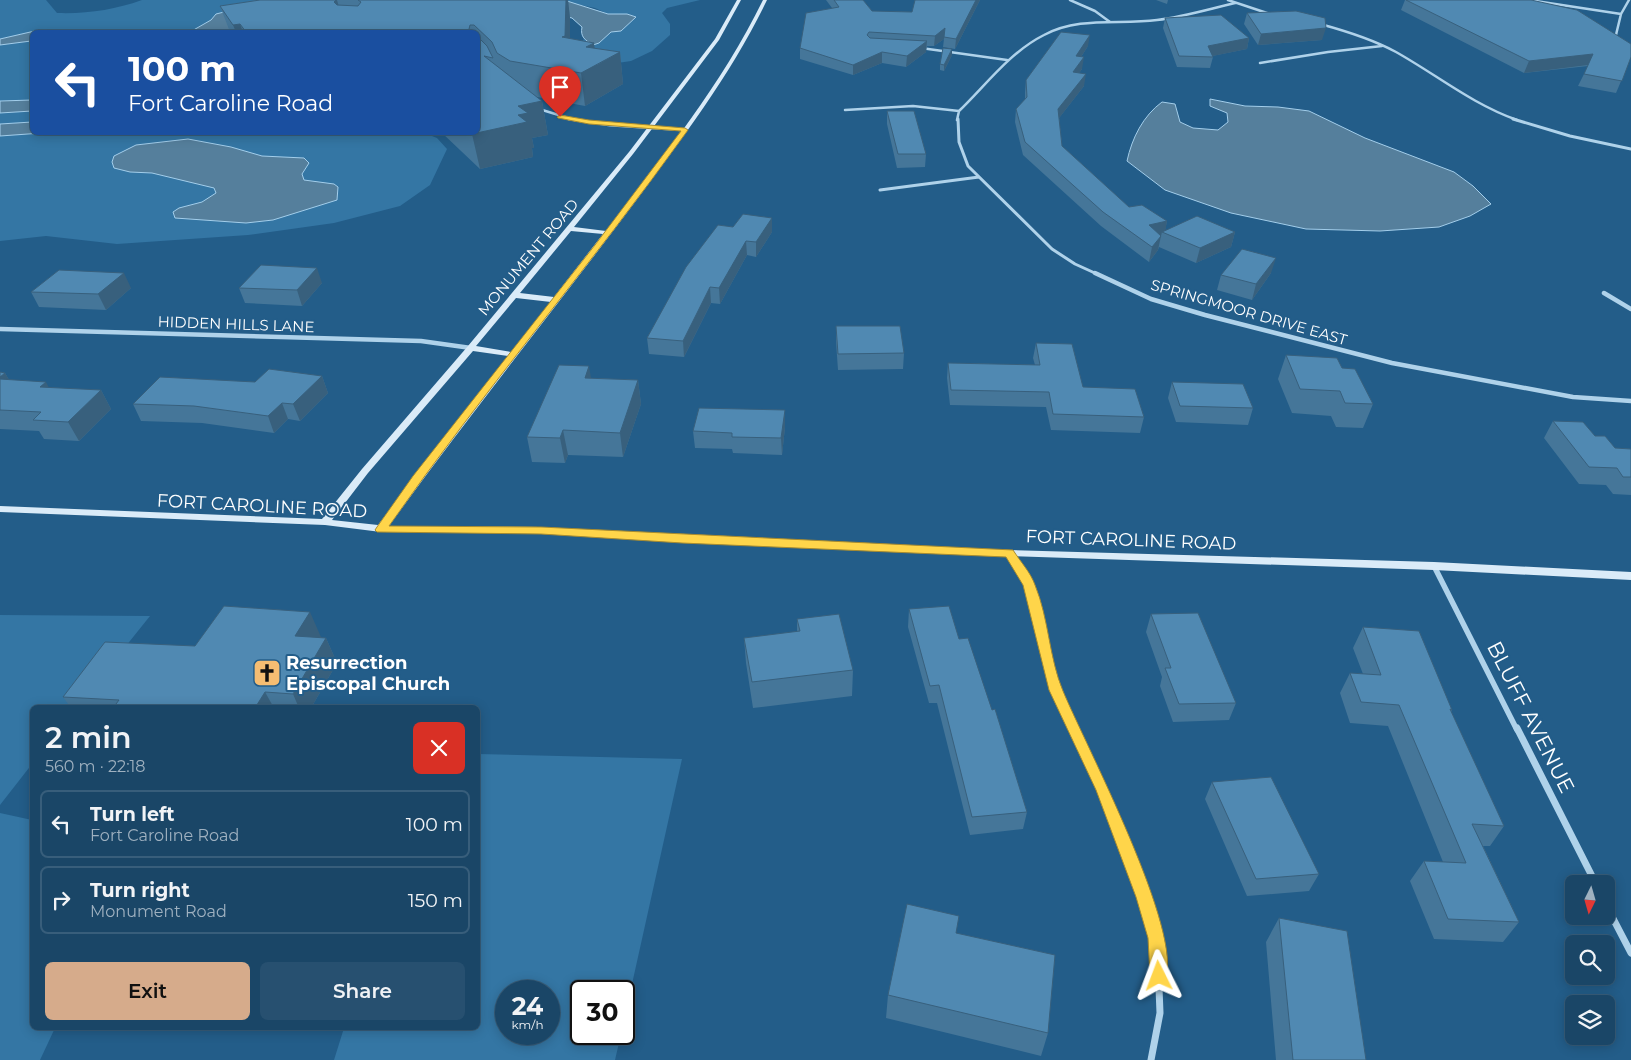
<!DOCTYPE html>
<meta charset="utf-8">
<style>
body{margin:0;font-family:Montserrat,sans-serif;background:#275070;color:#f1f3f6;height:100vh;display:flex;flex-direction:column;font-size:19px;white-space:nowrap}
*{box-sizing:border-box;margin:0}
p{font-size:16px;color:#9fb1c0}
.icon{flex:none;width:28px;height:28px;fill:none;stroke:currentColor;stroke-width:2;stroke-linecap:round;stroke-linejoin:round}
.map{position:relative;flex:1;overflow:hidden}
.drawer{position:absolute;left:30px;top:705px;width:450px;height:325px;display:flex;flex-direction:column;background:#1a4667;border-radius:8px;box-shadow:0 2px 12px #0003,0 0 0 1px #385e7b}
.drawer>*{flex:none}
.top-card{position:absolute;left:30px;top:30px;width:450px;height:105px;border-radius:8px;box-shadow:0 2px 12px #0003,0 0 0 1px #385e7b;background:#1a4fa0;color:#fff;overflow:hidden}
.needle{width:32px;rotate:185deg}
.buttons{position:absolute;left:1565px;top:875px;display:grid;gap:10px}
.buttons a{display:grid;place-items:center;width:50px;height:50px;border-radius:8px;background:#1a4667;box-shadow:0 2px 12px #0003,0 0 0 1px #385e7b;font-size:25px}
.speed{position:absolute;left:495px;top:980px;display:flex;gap:10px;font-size:25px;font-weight:700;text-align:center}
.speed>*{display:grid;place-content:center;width:65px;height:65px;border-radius:50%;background:#1a4667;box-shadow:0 2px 12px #0003,0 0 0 1px #385e7b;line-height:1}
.speed small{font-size:12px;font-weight:400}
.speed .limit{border:2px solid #111;border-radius:8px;background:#fff;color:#111}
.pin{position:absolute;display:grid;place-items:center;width:42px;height:42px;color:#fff;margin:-51px -21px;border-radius:50% 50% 50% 0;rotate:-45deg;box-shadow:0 0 5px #0007}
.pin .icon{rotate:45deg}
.me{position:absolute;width:55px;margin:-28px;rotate:357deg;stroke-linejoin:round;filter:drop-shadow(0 0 4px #0008)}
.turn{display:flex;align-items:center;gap:18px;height:105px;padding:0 15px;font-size:22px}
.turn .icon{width:65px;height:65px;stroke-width:2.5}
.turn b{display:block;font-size:35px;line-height:42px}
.round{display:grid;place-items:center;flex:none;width:52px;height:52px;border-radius:8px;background:#275070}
.headline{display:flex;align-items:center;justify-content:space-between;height:85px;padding:0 15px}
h1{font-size:30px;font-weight:600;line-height:38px}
.action{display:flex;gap:10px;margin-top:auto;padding:10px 15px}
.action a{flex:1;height:58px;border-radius:8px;background:#d6ab8b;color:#111;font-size:20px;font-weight:600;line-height:58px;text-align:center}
.action a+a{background:#275070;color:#f1f3f6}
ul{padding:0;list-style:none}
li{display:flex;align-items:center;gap:15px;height:68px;margin:0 10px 8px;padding:0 5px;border:2px solid #385e7b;border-radius:8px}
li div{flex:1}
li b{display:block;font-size:19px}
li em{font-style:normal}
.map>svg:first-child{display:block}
.green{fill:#3476a4;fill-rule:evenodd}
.water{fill:#557f9c;stroke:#a3ceeb}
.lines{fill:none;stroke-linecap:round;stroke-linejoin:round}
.street-far4{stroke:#afd2ea;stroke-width:2.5}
.street-far3{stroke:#afd2ea;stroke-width:3}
.street-far2{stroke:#afd2ea;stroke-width:4.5}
.street-far1{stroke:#afd2ea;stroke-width:5.5}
.street{stroke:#afd2ea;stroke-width:7}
.secondary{fill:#daebf8;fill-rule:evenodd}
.wall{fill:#457699}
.shaded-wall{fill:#38607d}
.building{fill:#5089b2;stroke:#38607d}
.route{fill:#ffd54a;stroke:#a68a30}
.labels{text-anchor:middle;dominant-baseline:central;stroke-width:4;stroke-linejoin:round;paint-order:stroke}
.far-street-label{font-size:15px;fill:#fff;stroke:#235d89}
.street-label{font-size:18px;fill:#fff;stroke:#235d89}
.poi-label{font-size:18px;font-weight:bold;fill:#fff;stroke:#235d89;text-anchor:start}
.near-street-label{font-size:21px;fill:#fff;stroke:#235d89}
</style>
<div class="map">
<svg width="1631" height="1060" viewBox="0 0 1631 1060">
<rect width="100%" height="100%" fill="#235d89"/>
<!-- green -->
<path class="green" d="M0 0H46L57 13C87 14 114 10 142 0H278L211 20 190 32H48H50L39 30 0 39Z
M556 0H700L667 8 662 13 670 24V35L652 51 631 61 604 65 573 53 584 39 593 45 599 43 611 32 621 30 636 17 627 14H608L595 8Z
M32 41V100L0 101V45Z
M32 111V122L0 124V113Z
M42 132H422L437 138 447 149 430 185 400 206 334 223 248 235 117 244 46 236 0 241V136Z
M0 615 150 616 77 707 32 708V764L0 805Z
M478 754 682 759 624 1020V991H581V1034H621L615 1060H334L344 1028H478ZM549 991V1034H506V991Z
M0 813 32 820V1028H55L40 1060H0Z"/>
<!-- water -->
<path class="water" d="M567 1 608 14H627L636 17 621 31 611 32 599 43 593 45C585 40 580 37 582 27L572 18 554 14Z
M240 8 249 25 227 32H190L211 20 216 14Z
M39 30 51 31 32 32 31 41 0 45V39Z
M1210 99 1245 106 1278 107 1309 111 1365 138 1454 172 1473 186 1491 204 1470 216 1439 227 1380 231 1306 229 1231 213 1165 190 1127 161C1132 138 1143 116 1162 102L1175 104 1180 122 1193 128 1218 130 1228 122 1227 113 1210 106Z
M32 100V111L0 113V101Z
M32 122V132L42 133 0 136V124Z
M188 139 231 147 262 156 304 158 309 163 302 174 304 180 334 184 338 187 337 200 273 220 246 223 175 218 173 212 179 208 202 202 216 193 214 188 152 173 130 172 114 168 112 162 114 156 136 145Z"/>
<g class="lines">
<!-- street-far4 -->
<path class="street-far4" d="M1070 0 1095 11 1110 22
M1228 0 1270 14
M1529 0 1621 14
M1320 24C1346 31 1372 39 1396 52 1437 75 1472 104 1517 120
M1615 39 1621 14 1629 0
M921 48 1007 60
M1260 63 1328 52 1382 46
M539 109 575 120
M845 110 913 106 959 111
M957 120 959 111C986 85 1010 52 1044 35 1079 16 1119 25 1157 20 1183 17 1209 9 1235 3"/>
<!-- street-far3 -->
<path class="street-far3" d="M569 119 610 125 685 130
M958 119 959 142 968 166 1052 249 1075 264 1097 274
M1513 119 1570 136 1631 149
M880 190 979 177"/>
<!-- street-far2 -->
<path class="street-far2" d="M1095 273 1151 299 1205 315 1392 363 1573 397 1631 401
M1604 293 1631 309
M0 329 421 341 471 348"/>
<!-- street-far1 -->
<path class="street-far1" d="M1009 553 1029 585 1056 690 1075 730
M1434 566 1517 730"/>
<!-- street -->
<path class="street" d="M1074 728 1103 790 1144 897 1157 938 1160 1013 1151 1060
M1517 728 1596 884
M1606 905 1631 953"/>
<!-- secondary -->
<path class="secondary" d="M737 0H741L719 40 633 154 574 227 606 231C663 157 722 84 763 0H767C732 73 683 137 635 202 554 310 469 415 389 526L541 527 682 536 1009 550 1434 562 1631 572V580L1434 570 1009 556 682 542 541 533 381 532 325 525 0 512V506L322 519 362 469 468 346 629 152 715 39ZM571 231 603 234 554 297 520 293ZM516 298 551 302 511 352 476 346ZM473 351 508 356 378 525 332 520 368 473Z"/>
</g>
<!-- wall -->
<path class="wall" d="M260 0H568L570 18V39L595 48 620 52 623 84 585 106 537 97 542 101 548 135 532 138 534 148H532L533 157 480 169 441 132H478V32H230L220 6Z
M826 0H863L872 11 912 12 980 0 955 49 943 47 944 39 934 46H927L926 52 906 67 882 63 853 75 800 59V48L832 8Z
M1156 0H1168L1167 4Z
M1405 0H1531L1630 60 1616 93 1578 86 1588 66 1524 73 1401 10Z
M1247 13 1322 40 1258 45 1244 24Z
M1165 18 1249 38 1247 49 1212 56 1213 57 1210 68 1177 67 1163 28Z
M1088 46 1081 57 1082 69 1079 73 1084 86 1059 118 1062 146 1129 207 1167 221 1165 230 1235 232 1231 247 1196 263 1159 247 1158 250 1149 262 1101 226 1023 155 1015 122 1016 109 1025 100V92L1026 80Z
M952 55 944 71 940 70V64Z
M887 111 926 154 925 167 897 168 887 124Z
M718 225 772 232 756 257 747 255 720 304 711 303 684 357 649 354 647 338Z
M1271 273 1252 300 1217 290 1221 275Z
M322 283 302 306 245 303 239 288Z
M131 288 106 310 39 307 31 292Z
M836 326 904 353 903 369 838 370 836 342Z
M1036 343 1083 387 1144 417 1140 433 1051 430 1046 407 950 405 947 378 948 363 1035 365 1033 358Z
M1286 355 1373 404 1363 428 1336 427 1331 416 1292 413 1278 379Z
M0 372 5 373 9 380 49 388 101 390 111 409 79 441 44 439 39 431 0 429Z
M322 376 328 393 300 421 288 419 274 433 202 423 141 421 133 404 255 382Z
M591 378 638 380 641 404 623 457 568 455 565 463 532 462 527 437Z
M1172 382 1253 408 1248 425 1176 422 1168 398Z
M1553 421 1595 436 1615 448 1631 449V495L1613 494 1606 485 1579 484 1544 438Z
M785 427 782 455 733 453 732 449 695 448 693 431Z
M909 609 959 639 992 710 1027 812 1023 829 970 835 937 703H929L908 627Z
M1151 614 1236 703 1229 720 1173 722 1160 686 1162 677 1146 632Z
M797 619 853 670 852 696 753 708 746 663 744 638 797 632Z
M1363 627 1452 710 1451 712 1504 826 1490 846H1483L1519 922 1503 942 1434 939 1410 881 1424 861 1443 862 1388 726 1350 723 1340 693 1350 673 1363 674 1353 648Z
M321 637 320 638H326L337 663 311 708H71L63 697Z
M1212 782 1319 874 1309 891 1247 896 1205 799Z
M1279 918 1366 1060H1276L1266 942Z
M956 933 1048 1033 1041 1056 886 1018 888 995Z"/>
<!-- shaded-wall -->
<path class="shaded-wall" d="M336 0H337L345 28 334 2Z
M566 0H568L570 18V67L562 37Z
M976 0H980L955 49 956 39Z
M240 24 243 32H236L233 25Z
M945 28 944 39 934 46 935 36Z
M1326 28 1322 40 1258 45 1261 34Z
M1090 35 1088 46 1074 68 1076 56Z
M1249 38 1247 49 1208 57V46Z
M927 41 926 52 906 67 907 56Z
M594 43 597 65 620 52 623 84 585 106 581 73 586 47Z
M952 49V55L944 71V65Z
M882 52V63L853 75V65Z
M1593 54 1588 65 1524 73 1529 61Z
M1084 57 1082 69 1071 84 1073 72Z
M1086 74 1084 86 1056 122 1058 109Z
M542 101 548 135 532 138 534 148H532L533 157 480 169 472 134 518 115V106Z
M772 218V232L756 257V242Z
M1167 221 1165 233 1162 232 1161 236 1149 225Z
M1235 232 1231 247 1196 263 1200 248Z
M1161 236 1158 250 1149 262 1152 247Z
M746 241 747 255 720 304 719 288Z
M1276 258 1271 273 1252 300 1256 284Z
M317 268 322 283 302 306 297 290Z
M124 273 131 288 106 310 98 294Z
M710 287 711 303 684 357 683 341Z
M589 366 593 390 585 378Z
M5 373 16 391 0 385V377Z
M322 376 328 393 300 421 293 404Z
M638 380 641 404 623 457 620 433Z
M46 382 56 401 40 387Z
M101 390 111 409 79 441 68 422Z
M282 403 288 419 274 433 268 416Z
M785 410V427L782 455 781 438Z
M563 430 568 455 565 463 560 438Z
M310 612 321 637 306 661 295 636Z
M326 638 337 663 311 708H299L293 694Z
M265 692 274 708H255Z"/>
<!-- building -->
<path class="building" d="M260 0H336L334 2 337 5 358 6 361 2 358 0H566L565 36 562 37 594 43 586 47 620 52 581 73 510 61 497 53 492 42 474 25H470L469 29 473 32H246L240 24 233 25 220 6Z
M834 0H863L872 11 912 12 915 0H976L956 39 944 37 945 28 935 36 869 32 867 35 870 38 927 41 907 56 882 52 853 65 800 48 806 13 839 7Z
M1406 0H1531L1577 10 1631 44V57L1622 81 1584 74 1593 54 1529 61Z
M1296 11 1325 18 1326 28 1261 34 1247 13Z
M1221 15 1249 38 1208 46 1213 57 1179 56 1165 18Z
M1061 32 1090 35 1076 56 1084 57 1073 72 1086 74 1058 109 1062 146 1129 207 1142 205 1167 221 1149 225 1161 236 1152 247 1103 212 1025 142 1016 109 1027 97 1026 80Z
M478 37 487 46 493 58 484 56 542 101 518 106 528 113 518 115 527 122 472 134 471 132H478Z
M943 48 952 49 944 65 940 64Z
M887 111H914L926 154H898Z
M743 214 772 218 756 242 746 241 719 288 710 287 683 341 647 338 686 267 718 225 733 227Z
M1197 216 1235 232 1200 248 1162 232Z
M1242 249 1276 258 1256 284 1221 275Z
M261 265 317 268 297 290 239 288Z
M59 270 124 273 98 294 31 292Z
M836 326H900L904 353 838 354Z
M1036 343 1072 344 1083 387 1135 389 1144 417 1053 414 1049 392 951 390 948 363 1040 365Z
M1286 355 1337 358 1342 368 1355 369 1373 404 1345 403 1340 391 1300 389Z
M559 365 589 366 585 378 638 380 620 433 563 430 560 438 527 437Z
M269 369 322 376 293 404 282 403 268 416 194 406 133 404 160 377 255 382Z
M0 372 5 373 0 377Z
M0 379 46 382 40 387 101 390 68 422 33 420 41 412 0 410Z
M1172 382 1243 384 1253 408 1180 406Z
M699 408 785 410 781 438 732 437V433L693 431Z
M1553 421 1583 422 1595 436H1605L1615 448 1631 449V477H1623L1617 468 1589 467Z
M224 606 310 612 295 636 326 638 293 694 265 692 255 708H113L119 700 63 697 105 642 195 646Z
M949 606 959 639 968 638 992 710 995 709 1027 812 972 817 939 685 930 686 909 609Z
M1198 613 1236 703 1179 704 1165 668H1171L1151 614Z
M839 614 853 670 752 682 744 638 800 631 797 619Z
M1363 627 1419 631 1452 710 1450 709 1504 826 1472 824 1519 922 1448 919 1424 861 1466 863 1399 705 1361 702 1350 673 1381 675Z
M1271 777 1319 874 1256 879 1212 782Z
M907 904 959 916 956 933 1055 955 1048 1033 888 995Z
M1279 918 1347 931 1366 1060H1293Z"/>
<!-- route -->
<path class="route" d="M560 115 589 120 685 128 688 130C592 264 484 390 389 526L541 527 1013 550C1020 561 1031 573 1035 585 1049 619 1049 658 1063 691 1085 744 1185 933 1165 981L1159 984 1153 981 1150 976 1148 938 1136 897 1096 790 1049 690 1023 585 1006 557 682 543 541 534 377 532 375 530 377 527 413 476 595 245 681 131 589 124 558 118 557 117Z"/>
<!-- icons -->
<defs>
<symbol id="church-square" viewBox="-11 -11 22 22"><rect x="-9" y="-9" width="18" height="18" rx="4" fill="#f5bd72" stroke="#235d89"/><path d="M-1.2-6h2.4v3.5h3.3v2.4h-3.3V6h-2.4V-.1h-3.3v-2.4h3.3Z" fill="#111"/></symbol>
</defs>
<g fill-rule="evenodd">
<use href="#church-square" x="251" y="657" width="32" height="32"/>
</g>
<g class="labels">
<!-- far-street labels -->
<g class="far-street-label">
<text transform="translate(528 257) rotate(-50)">MONUMENT ROAD</text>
<text transform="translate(1249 312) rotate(16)">SPRINGMOOR DRIVE EAST</text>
<text transform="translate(236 324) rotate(2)">HIDDEN HILLS LANE</text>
</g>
<!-- street labels -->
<g class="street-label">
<text transform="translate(262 506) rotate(3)">FORT CAROLINE ROAD</text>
<text transform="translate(1131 540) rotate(2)">FORT CAROLINE ROAD</text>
</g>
<!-- poi labels -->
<g class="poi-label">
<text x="286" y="663">Resurrection<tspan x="286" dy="21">Episcopal Church</tspan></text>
</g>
<!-- near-street labels -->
<g class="near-street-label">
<text transform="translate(1531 717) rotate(63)">BLUFF AVENUE</text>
</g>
</g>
</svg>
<div class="buttons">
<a><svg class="needle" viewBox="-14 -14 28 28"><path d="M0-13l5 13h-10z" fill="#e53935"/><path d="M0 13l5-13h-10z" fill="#9fb1c0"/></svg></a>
<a><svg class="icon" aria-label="search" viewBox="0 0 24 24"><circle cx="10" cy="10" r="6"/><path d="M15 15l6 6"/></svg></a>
<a><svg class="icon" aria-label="layers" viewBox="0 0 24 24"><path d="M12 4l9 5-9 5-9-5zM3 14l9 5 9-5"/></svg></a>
</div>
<div class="speed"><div>24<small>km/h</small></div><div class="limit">30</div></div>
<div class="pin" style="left:560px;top:117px;background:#d93025"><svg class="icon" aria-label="arrive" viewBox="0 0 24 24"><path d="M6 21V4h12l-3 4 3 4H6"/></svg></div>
<svg class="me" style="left:1159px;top:976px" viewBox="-20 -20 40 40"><path d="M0-17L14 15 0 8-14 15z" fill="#ffd54a" stroke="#fff" stroke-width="4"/></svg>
<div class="top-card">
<div class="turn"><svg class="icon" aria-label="left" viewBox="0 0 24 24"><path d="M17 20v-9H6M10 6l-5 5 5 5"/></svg><div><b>100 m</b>Fort Caroline Road</div></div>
</div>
<section class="drawer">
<div class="headline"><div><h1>2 min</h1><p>560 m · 22:18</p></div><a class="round" style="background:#d93025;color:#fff"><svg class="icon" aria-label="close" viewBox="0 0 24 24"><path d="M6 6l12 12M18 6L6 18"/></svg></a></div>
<ul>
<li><svg class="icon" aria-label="left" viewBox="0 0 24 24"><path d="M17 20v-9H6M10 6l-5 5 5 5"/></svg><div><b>Turn left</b><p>Fort Caroline Road</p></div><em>100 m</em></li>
<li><svg class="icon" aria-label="right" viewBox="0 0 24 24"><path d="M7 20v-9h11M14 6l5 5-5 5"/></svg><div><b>Turn right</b><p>Monument Road</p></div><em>150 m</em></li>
</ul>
<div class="action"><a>Exit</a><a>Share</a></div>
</section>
</div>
